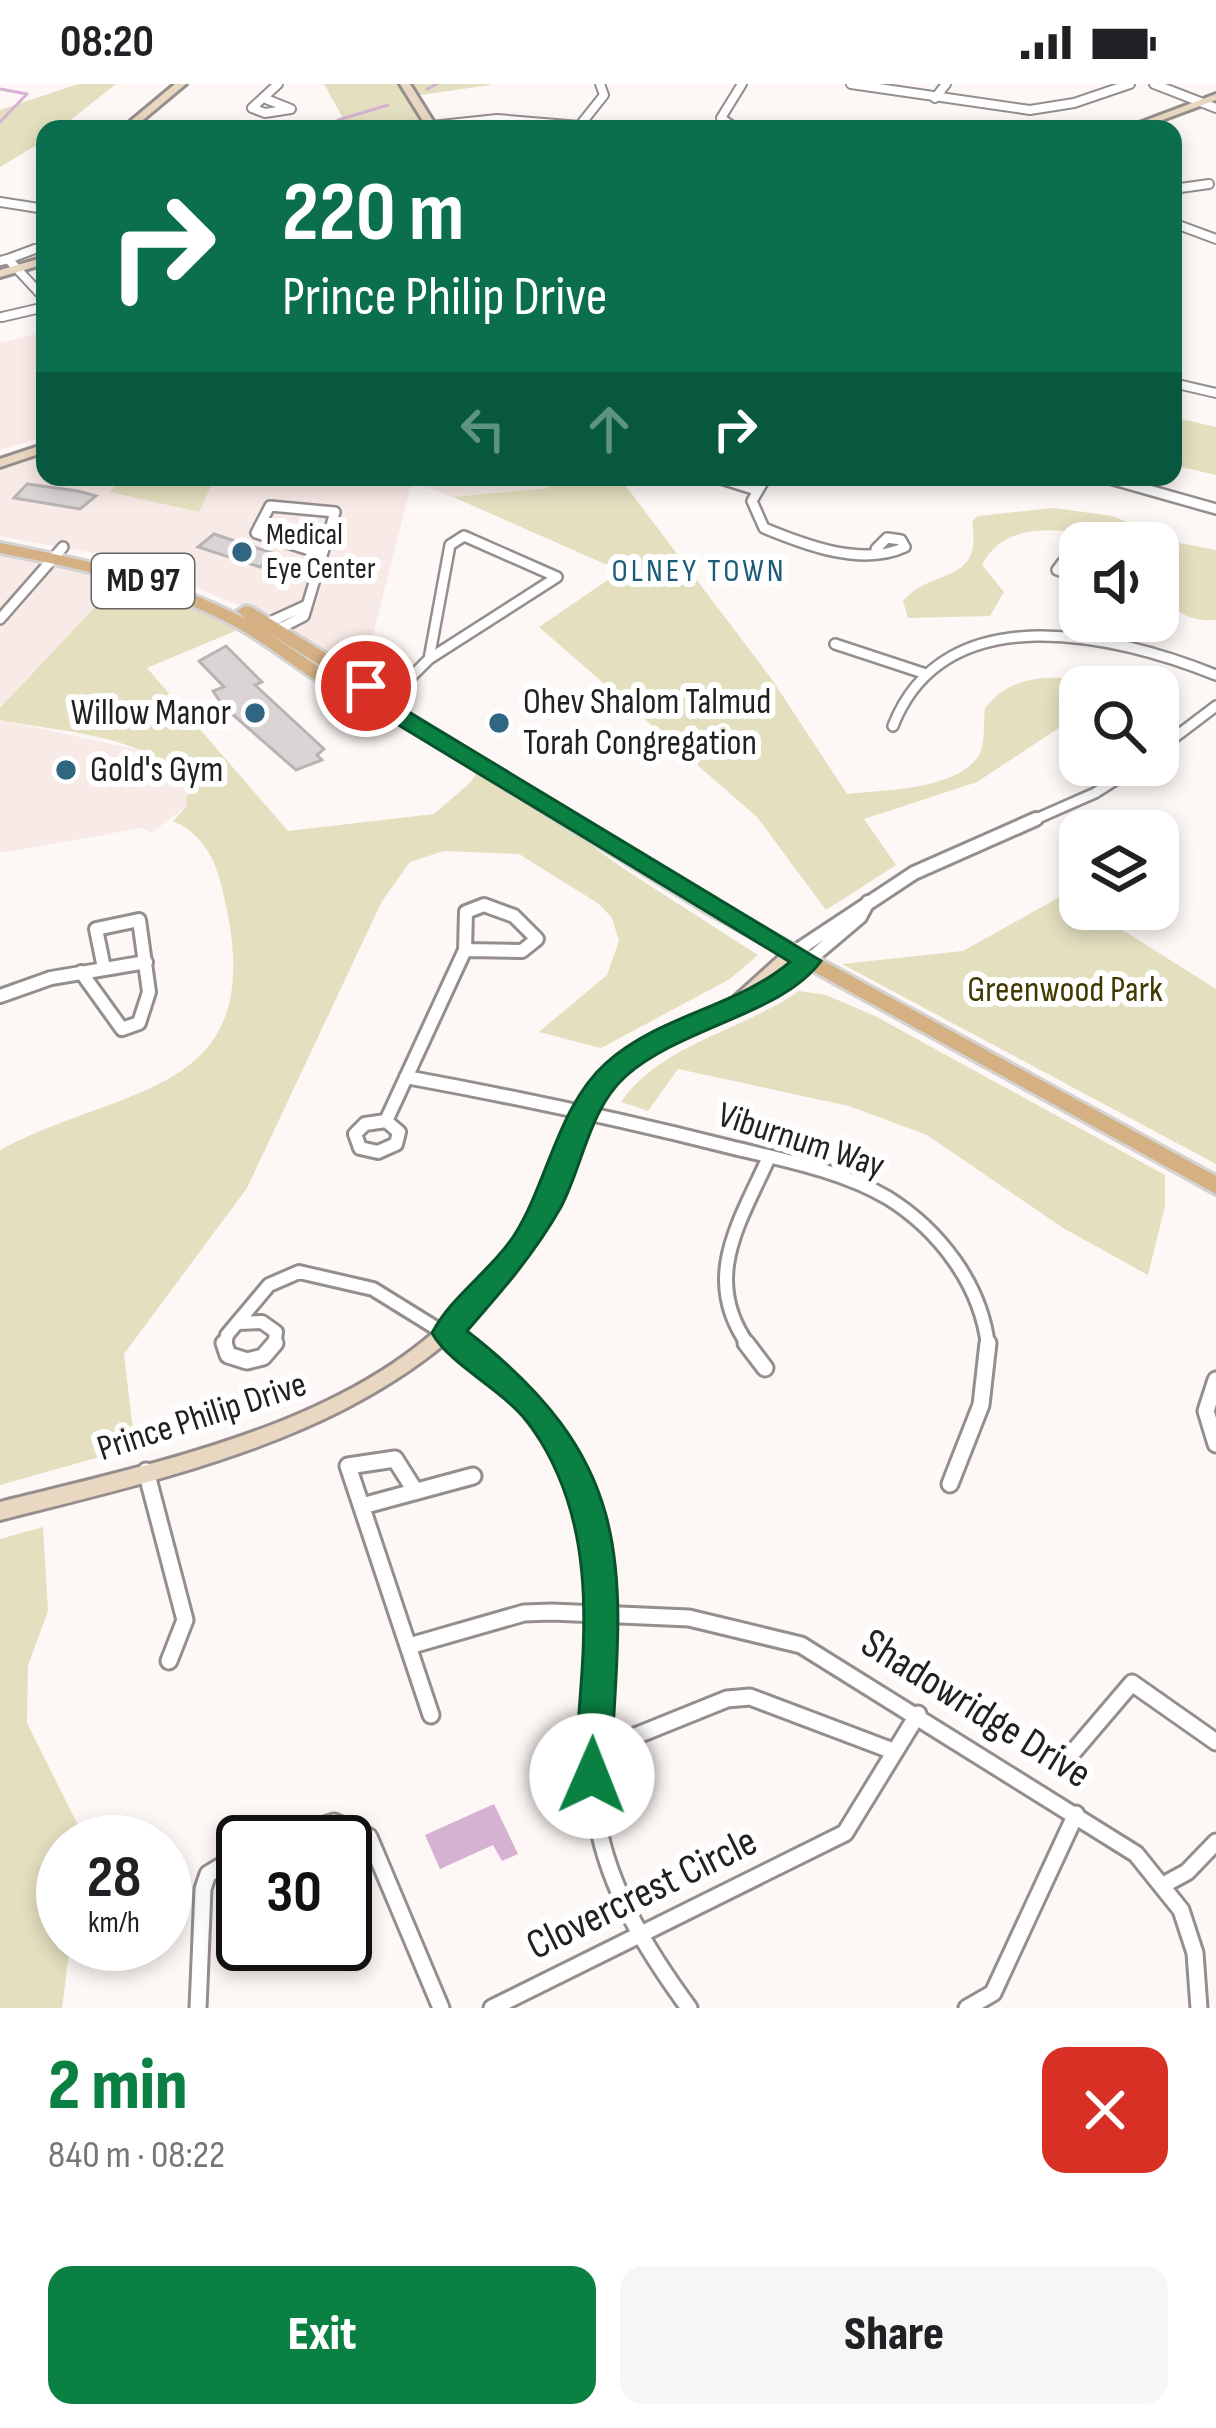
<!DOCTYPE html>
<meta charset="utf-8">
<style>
body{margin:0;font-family:"Sofia Sans Condensed",sans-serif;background:#f6f6f6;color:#202124;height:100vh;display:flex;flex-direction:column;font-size:45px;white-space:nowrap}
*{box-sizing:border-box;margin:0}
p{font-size:39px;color:#757577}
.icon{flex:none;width:66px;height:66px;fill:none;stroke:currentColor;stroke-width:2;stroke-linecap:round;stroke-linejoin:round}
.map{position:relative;height:1924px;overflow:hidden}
.drawer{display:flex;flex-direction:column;background:#fff;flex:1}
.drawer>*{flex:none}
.top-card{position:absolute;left:36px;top:36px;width:1146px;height:366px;border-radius:24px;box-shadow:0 6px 18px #0003;background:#0b6e4f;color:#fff;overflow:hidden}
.controls{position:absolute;left:1059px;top:438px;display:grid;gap:24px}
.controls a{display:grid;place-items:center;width:120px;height:120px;border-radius:24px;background:#fff;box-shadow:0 6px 18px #0003;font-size:60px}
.speed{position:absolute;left:36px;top:1731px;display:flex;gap:24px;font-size:60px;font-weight:700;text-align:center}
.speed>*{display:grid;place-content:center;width:156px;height:156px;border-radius:50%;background:#fff;box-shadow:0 6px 18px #0003;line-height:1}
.speed small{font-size:30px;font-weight:400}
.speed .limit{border:6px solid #111;border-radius:18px;background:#fff;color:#111}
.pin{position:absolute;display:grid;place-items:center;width:102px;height:102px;color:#fff;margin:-51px;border:6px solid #fff;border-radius:50%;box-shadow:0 3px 12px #0007}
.me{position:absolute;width:132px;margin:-66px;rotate:1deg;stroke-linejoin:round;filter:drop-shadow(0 0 9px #0008)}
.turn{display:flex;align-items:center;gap:42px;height:252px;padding:0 48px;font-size:54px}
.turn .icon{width:156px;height:156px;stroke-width:2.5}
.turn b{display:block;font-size:84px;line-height:102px}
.lanes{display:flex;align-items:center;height:114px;padding:0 48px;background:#0003;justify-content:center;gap:60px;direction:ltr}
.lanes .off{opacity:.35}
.round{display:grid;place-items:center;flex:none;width:126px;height:126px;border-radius:24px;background:#f6f6f6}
.headline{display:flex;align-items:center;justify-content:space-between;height:204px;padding:0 48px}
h1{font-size:72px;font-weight:800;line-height:90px;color:#0b8043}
.action{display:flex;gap:24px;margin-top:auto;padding:24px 48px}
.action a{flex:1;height:138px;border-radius:24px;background:#0b8043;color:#fff;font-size:48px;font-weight:800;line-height:138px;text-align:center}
.action a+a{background:#f6f6f6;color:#202124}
.status{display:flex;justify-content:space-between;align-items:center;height:84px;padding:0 60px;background:#fff;direction:ltr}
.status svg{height:33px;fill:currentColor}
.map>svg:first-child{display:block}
.built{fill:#f8eae6}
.green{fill:#e4dfbf}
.water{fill:#d5b2d1}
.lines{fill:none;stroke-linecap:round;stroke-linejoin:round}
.stream{stroke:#d5b2d1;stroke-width:3}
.building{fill:#dad4d5;stroke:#b9b3b4;stroke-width:3}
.street-far3-casing{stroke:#948e8d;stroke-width:12}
.street-far2-casing{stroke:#948e8d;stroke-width:14}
.street-far1-casing{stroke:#948e8d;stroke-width:18}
.street-casing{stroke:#948e8d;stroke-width:21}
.secondary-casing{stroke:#948e8d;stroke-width:6}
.primary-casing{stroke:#d3d3d2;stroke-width:6}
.street-far3{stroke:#fff;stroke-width:8}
.street-far2{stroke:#fff;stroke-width:9}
.street-far1{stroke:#fff;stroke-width:12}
.street{stroke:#fff;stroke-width:15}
.secondary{fill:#ead7c1;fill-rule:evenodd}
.primary{fill:#d5b083;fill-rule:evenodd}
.route{fill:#0b8043;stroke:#07532c;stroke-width:3}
.poi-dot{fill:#306681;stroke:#fff;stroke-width:4.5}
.labels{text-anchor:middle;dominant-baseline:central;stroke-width:12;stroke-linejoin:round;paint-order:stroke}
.far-poi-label{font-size:30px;fill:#232120;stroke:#fff;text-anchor:start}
.far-neighbourhood-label{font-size:33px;letter-spacing:3px;fill:#195b79;stroke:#fff}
.shield{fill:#fff;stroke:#656463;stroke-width:3}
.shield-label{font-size:33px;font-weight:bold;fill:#232120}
.poi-label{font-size:36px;fill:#232120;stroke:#fff;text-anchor:start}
.park-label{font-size:36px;fill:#423901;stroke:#fff}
.street-label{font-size:36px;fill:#232120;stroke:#fff}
.near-street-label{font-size:42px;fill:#232120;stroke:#fff}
</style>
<div class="status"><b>08:20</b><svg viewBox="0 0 49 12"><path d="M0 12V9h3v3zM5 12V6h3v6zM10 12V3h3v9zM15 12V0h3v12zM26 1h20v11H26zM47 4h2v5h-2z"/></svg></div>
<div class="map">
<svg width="1216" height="1924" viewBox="0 0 1216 1924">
<rect width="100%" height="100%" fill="#fdf7f5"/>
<!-- built -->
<path class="built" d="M45 248V352L0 366V259Z
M45 364V393H121L111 407 198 428 215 393H544L549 404 453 413 412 398 362 593 274 536 171 493 93 469 0 452V378Z
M0 464 125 491 0 624Z
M0 636 140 666 174 682 188 702 186 723 151 749 142 744 0 769Z"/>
<!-- green -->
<path class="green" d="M78 0H116L59 45H45V56L0 83V26Z
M324 0H490V1L413 12 433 45H349Z
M1173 333 1216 343V391L1173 381Z
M121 393H215L199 428 110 408Z
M544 393H619L773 597 847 710C883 706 958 706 979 671 986 659 983 638 985 624 1020 580 1073 595 1122 601L1080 603V630L977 698 864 735 896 781 826 826 757 733 539 543 621 487 453 413 548 404Z
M1054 424 1112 432 1179 459 1216 466V536C1167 540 1158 501 1158 459 1104 459 1013 419 982 481L1004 508 990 532 908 534 903 517C934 482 983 502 972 437L978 432Z
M125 491 247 542 147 584 288 747 434 730 471 698 481 681 624 785 758 871 730 895 601 964 539 948 607 891 619 857 612 834 599 820 519 770 444 767 410 778 382 817 247 1104 124 1270 135 1363 0 1401V1066C124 1000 265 1013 227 826 219 787 211 754 173 737L186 723 188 702C151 650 59 648 0 636V624Z
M1065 810 1080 825H1089L1216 905V1080L842 880 963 867Z
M799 907 826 911 875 932 1165 1091V1122L1148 1191 1063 1144 927 1051 849 1022 678 985 648 1027 621 1018C661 960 742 947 799 907Z
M43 1443 48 1527 28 1581 27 1639 83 1751 82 1758H63V1860H70L62 1924H0V1455Z"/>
<!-- water -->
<path class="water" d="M494 1720 518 1770 502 1777 493 1761 440 1785 425 1751Z"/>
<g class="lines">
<!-- stream -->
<path class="stream" d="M0 5 27 10 0 38
M427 5 437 0
M338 36 388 21"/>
</g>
<!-- building -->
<path class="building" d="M27 400 78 407 96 412 80 425 14 414Z
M214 450 238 458 276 470 260 483 198 463Z
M226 562 262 598 255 601 324 665 317 671 322 676 296 686 223 622 213 607 224 603 199 577Z"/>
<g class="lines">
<defs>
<path id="street-far3" d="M851 0 1030 26 1074 19 1130 0
M1154 0 1216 24
M935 14 946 0
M266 15 291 25 265 29 252 24 278 0
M431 42 497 35 580 42
M577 45 604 11 600 0
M737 45 721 34 742 0
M1173 105 1209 100
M0 118 45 125
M1173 139 1216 155
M8 175 35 165
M0 177 8 175 45 215
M2 233 45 223
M1173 299 1216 309"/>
<path id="street-far2" d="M715 393 753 405
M766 393 752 417 764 444C805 461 862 483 905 463L901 456 887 454 876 465
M1103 393 1216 425
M464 452 557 493 429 575 450 461Z
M1080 479 1063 478 1057 486 1080 494
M0 535 63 463
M259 543 307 521
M271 549 304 532 335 428 270 422 256 449 322 470
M835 560 923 589
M376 617 402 602 429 575
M893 642C944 511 1114 550 1216 591
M1158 666 1216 622
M1029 738 1095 709 1139 681"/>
<path id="street-far1" d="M484 821 514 832 537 855 522 867 465 866 466 828Z
M793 869 914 789 1036 735
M808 877 860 833 868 818
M81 888 122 945 139 939 149 908 139 836 96 845 104 884
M0 912 51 894 146 878
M406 993C515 1013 623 1036 730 1063 783 1076 840 1086 888 1114 939 1146 981 1200 988 1262
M386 1037 399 1048 396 1060 378 1068 360 1064 355 1050 365 1040Z
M386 1037 465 866
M239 1239 262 1238 276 1248 274 1262
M225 1262 227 1251 269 1201 299 1188 373 1205 465 1262
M749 1262C700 1195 740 1138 769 1073"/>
<path id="street" d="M224 1259 228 1271 247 1277 263 1273 275 1259
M462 1259C555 1334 607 1430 601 1552 598 1614 586 1674 597 1736 609 1806 648 1868 689 1924
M746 1259 765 1284
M1216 1296 1206 1327 1216 1360
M146 1387 185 1536 169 1577
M950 1400 981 1321 988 1259
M414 1405 395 1375 348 1382 431 1631
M362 1422 473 1392
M409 1562 524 1529 552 1528 689 1534 801 1561 1136 1770 1181 1826 1195 1869 1199 1924
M1074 1667 1132 1599 1216 1658
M593 1669 727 1615 750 1613 893 1667
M272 1758 334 1738 369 1753 441 1924
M1165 1800 1187 1788 1216 1758
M198 1924 203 1805 208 1790 243 1769
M492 1924 845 1749 918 1630
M967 1924 993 1909 1076 1730"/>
<path id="secondary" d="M175 0H186L132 45H121Z
M400 0H410L438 45H428Z
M1216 10V16L1138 45H1123Z
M45 173V180L0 193V186Z
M45 360V368L0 383V375Z
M793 863 799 865 802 869 799 873 764 905 802 873 808 871 817 877C767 937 679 936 622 990 591 1020 582 1064 565 1102 553 1130 538 1157 520 1181 397 1346 188 1388 0 1436V1418C150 1380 348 1342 458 1225 490 1192 520 1157 540 1116 561 1072 570 1021 605 986 639 950 688 933 733 917L735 912 787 865Z"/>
<path id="primary" d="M0 459C91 477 162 492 246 535L237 527 245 522 251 523 372 598 382 613 718 819 1216 1092V1110L704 827 370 621C318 607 282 568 236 543 160 502 84 485 0 469ZM267 548 360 606 361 608 351 605Z"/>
</defs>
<!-- street-far3 casing -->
<use href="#street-far3" class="street-far3-casing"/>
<!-- street-far2 casing -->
<use href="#street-far2" class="street-far2-casing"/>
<!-- street-far1 casing -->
<use href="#street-far1" class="street-far1-casing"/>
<!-- street casing -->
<use href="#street" class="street-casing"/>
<!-- secondary casing -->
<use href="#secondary" class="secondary-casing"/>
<!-- primary casing -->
<use href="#primary" class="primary-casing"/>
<!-- street-far3 -->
<use href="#street-far3" class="street-far3"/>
<!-- street-far2 -->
<use href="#street-far2" class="street-far2"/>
<!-- street-far1 -->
<use href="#street-far1" class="street-far1"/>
<!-- street -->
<use href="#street" class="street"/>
<!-- secondary -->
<use href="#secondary" class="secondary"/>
<!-- primary -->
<use href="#primary" class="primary"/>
</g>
<!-- route -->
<path class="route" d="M366 595 384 613 821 877C783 930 681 943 626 992 589 1025 583 1081 561 1123 535 1169 502 1207 467 1247 644 1384 622 1490 610 1692L605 1704 592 1709 579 1704 574 1692C582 1572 605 1449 532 1344 507 1307 451 1283 432 1249 452 1211 492 1186 515 1150 548 1097 558 1022 606 979 659 931 737 923 790 878L367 622 354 602Z"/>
<!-- markers -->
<g class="poi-dot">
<circle cx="242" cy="468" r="12"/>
<circle cx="255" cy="629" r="12"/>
<circle cx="499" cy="639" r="12"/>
<circle cx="66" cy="686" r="12"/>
</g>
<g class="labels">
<!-- far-poi labels -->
<g class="far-poi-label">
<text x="266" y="451">Medical<tspan x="266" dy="34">Eye Center</tspan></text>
</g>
<!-- far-neighbourhood labels -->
<g class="far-neighbourhood-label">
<text x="699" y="487">OLNEY TOWN</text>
</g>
<!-- shield labels -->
<rect class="shield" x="92" y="470" width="102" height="54" rx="9"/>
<g class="shield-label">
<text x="143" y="497">MD 97</text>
</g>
<!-- poi labels -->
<g class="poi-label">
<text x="523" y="618">Ohev Shalom Talmud<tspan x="523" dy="41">Torah Congregation</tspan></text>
<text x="231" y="629" text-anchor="end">Willow Manor</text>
<text x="90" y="686">Gold's Gym</text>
</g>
<!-- park labels -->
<g class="park-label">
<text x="1065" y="906">Greenwood Park</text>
</g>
<!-- street labels -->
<g class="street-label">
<text transform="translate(801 1057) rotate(18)">Viburnum Way</text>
<text transform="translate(202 1333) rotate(-18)">Prince Philip Drive</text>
</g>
<!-- near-street labels -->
<g class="near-street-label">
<text transform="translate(976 1625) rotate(32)">Shadowridge Drive</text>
<text transform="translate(642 1810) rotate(-26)">Clovercrest Circle</text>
</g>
</g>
</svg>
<div class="controls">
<a><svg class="icon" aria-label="sound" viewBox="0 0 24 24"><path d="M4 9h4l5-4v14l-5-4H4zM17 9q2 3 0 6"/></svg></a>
<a><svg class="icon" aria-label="search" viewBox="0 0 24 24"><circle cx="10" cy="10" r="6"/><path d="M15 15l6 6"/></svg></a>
<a><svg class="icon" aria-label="layers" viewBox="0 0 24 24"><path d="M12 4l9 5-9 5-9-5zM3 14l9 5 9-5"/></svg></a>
</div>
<div class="speed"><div>28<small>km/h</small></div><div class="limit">30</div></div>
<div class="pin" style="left:366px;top:602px;background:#d93025"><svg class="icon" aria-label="arrive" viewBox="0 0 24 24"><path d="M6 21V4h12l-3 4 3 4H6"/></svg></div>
<svg class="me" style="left:592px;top:1692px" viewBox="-20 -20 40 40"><circle r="19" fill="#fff"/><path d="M0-13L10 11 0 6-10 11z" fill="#0b8043"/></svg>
<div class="top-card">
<div class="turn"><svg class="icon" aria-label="right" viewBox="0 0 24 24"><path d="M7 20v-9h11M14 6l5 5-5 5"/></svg><div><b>220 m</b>Prince Philip Drive</div></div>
<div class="lanes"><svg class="icon off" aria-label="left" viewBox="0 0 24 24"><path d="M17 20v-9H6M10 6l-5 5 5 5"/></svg><svg class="icon off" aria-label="ahead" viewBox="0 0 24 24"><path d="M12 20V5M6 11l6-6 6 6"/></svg><svg class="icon" aria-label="right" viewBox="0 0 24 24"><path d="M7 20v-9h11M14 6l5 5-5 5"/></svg></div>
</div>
</div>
<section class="drawer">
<div class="headline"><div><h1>2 min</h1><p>840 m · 08:22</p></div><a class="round" style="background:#d93025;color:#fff"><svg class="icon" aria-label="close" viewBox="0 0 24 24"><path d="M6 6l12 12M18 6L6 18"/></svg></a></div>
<div class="action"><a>Exit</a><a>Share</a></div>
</section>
